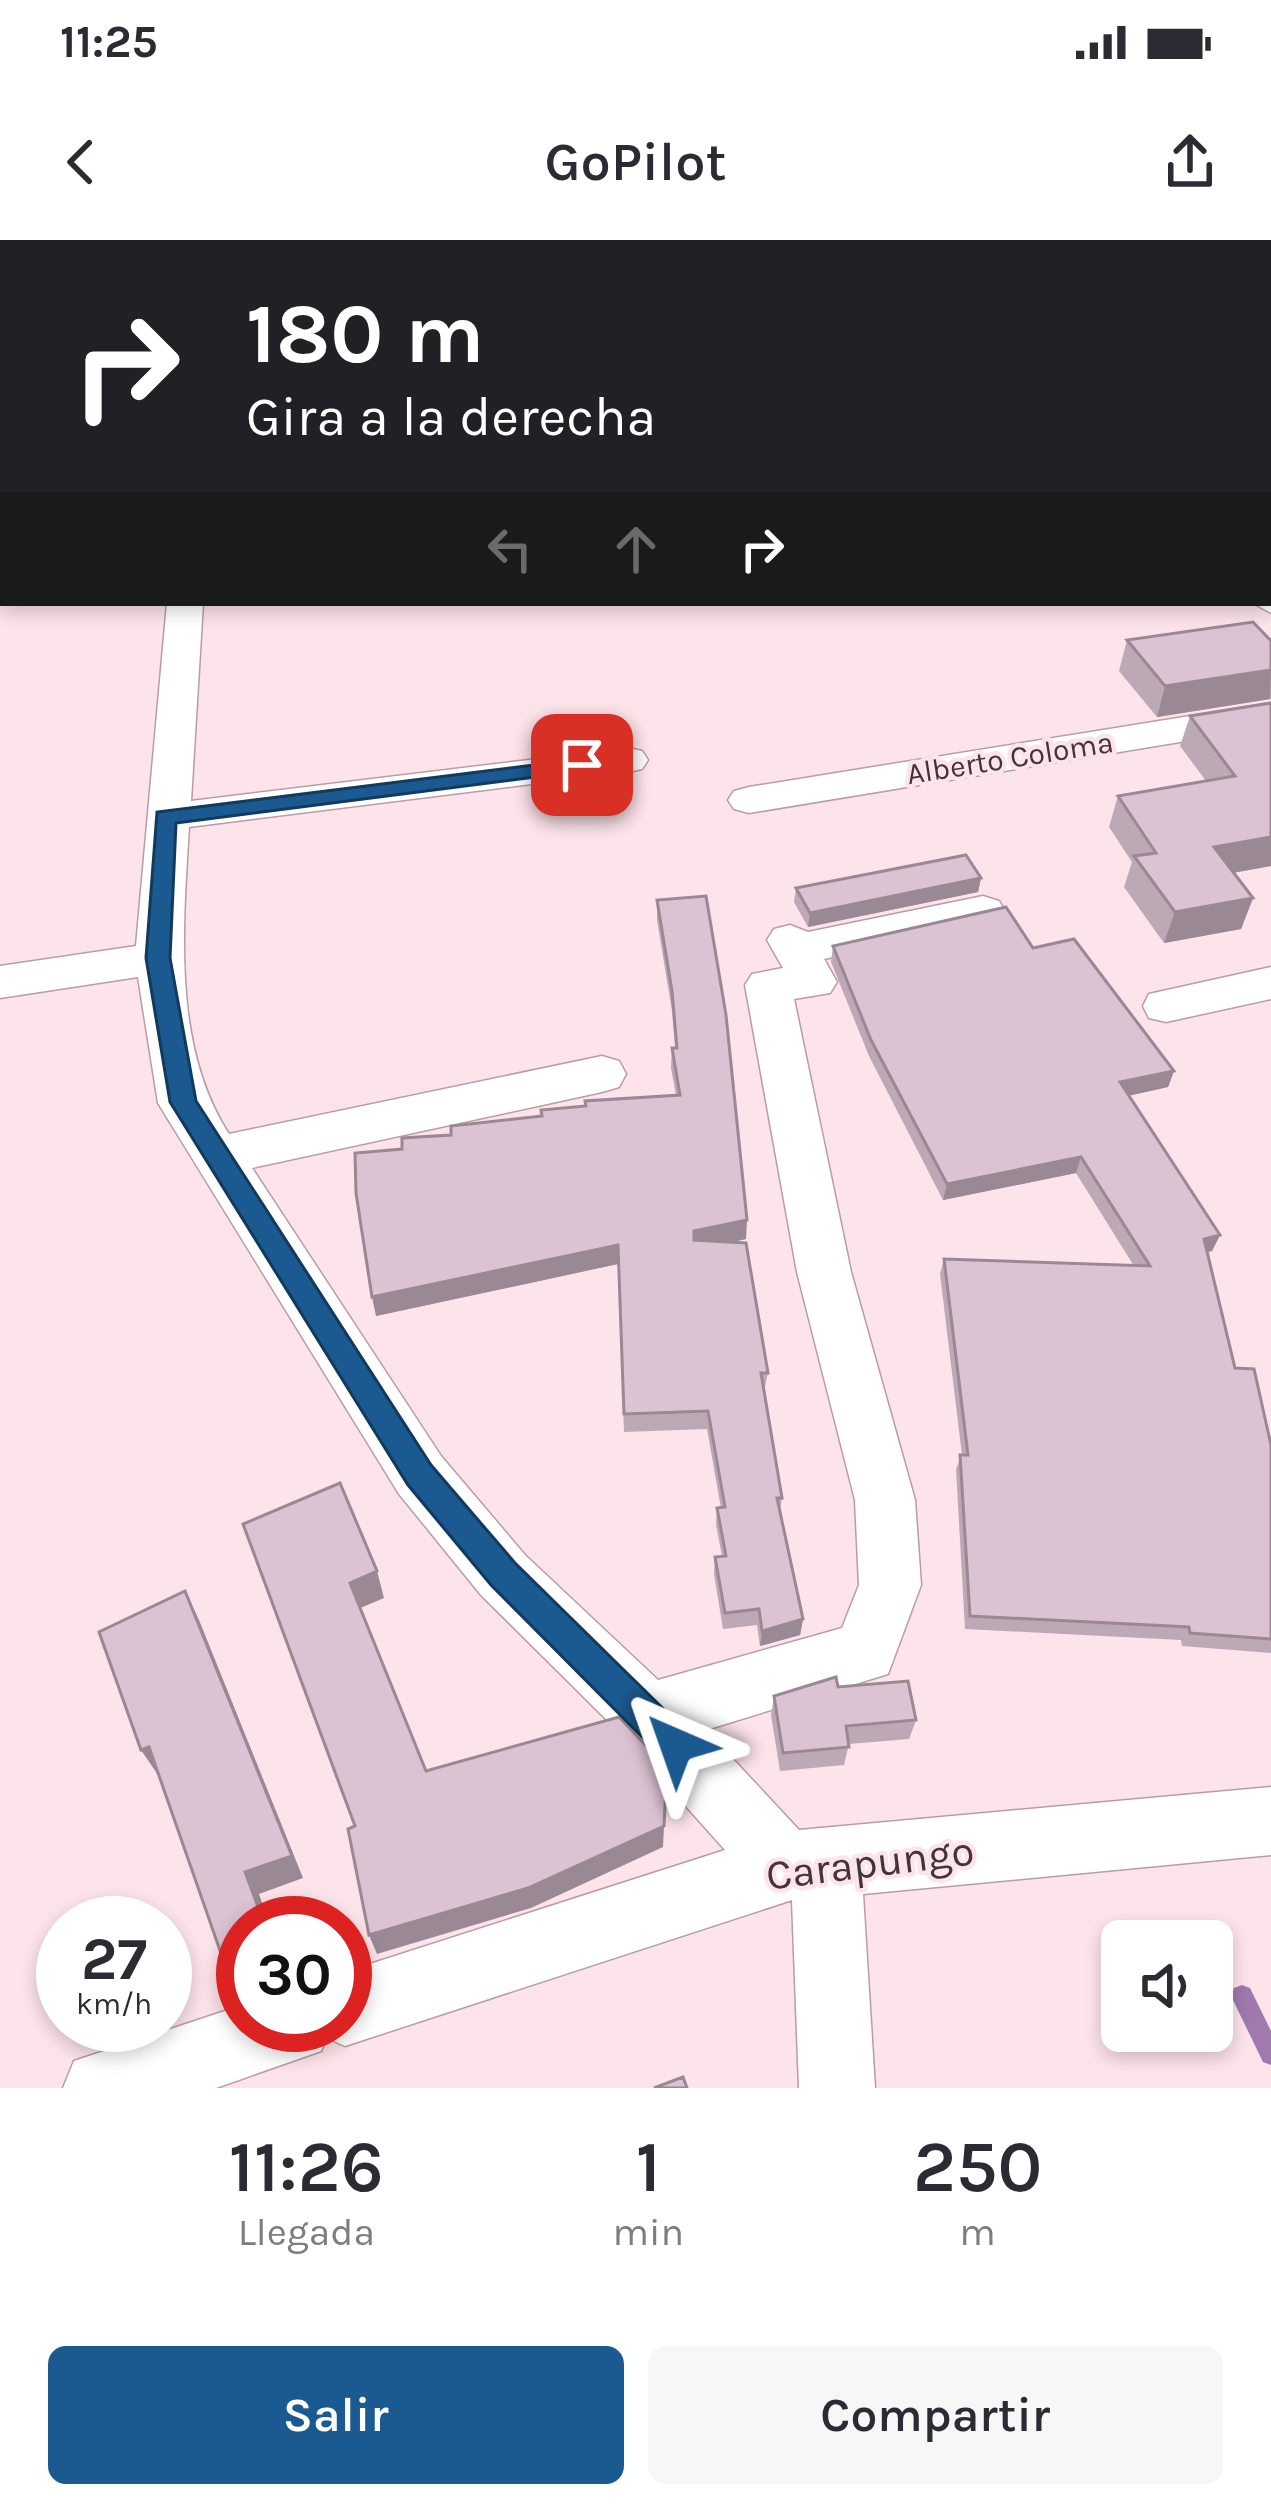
<!DOCTYPE html>
<html lang="es">
<style>
body{margin:0;font-family:Karla,sans-serif;background:#f7f7f7;color:#2b2b33;height:100vh;display:flex;flex-direction:column;font-size:45px;white-space:nowrap}
*{box-sizing:border-box;margin:0}
p{font-size:39px;color:#7c7c81}
.icon{flex:none;width:66px;height:66px;fill:none;stroke:currentColor;stroke-width:2;stroke-linecap:round;stroke-linejoin:round}
.map{position:relative;height:1848px;overflow:hidden}
.details{display:flex;flex-direction:column;background:#fff;flex:1}
.details>*{flex:none}
.top-card{position:absolute;left:0px;top:0px;width:1272px;height:366px;box-shadow:0 6px 18px #0003;background:#202124;color:#fff;overflow:hidden}
.buttons{position:absolute;left:1101px;top:1680px;display:grid;gap:24px}
.buttons a{display:grid;place-items:center;width:132px;height:132px;border-radius:18px;background:#fff;box-shadow:0 6px 18px #0003;font-size:60px}
.speed{position:absolute;left:36px;top:1656px;display:flex;gap:24px;font-size:60px;font-weight:700;text-align:center}
.speed>*{display:grid;place-content:center;width:156px;height:156px;border-radius:50%;background:#fff;box-shadow:0 6px 18px #0003;line-height:1}
.speed small{font-size:30px;font-weight:400}
.speed .limit{border:18px solid #d22;background:#fff;color:#111}
.pin{position:absolute;display:grid;place-items:center;width:102px;height:102px;color:#fff;margin:-51px;border-radius:24px;box-shadow:0 6px 18px #0006}
.me{position:absolute;width:132px;margin:-66px;rotate:317deg;stroke-linejoin:round;filter:drop-shadow(0 0 9px #0008)}
.turn{display:flex;align-items:center;gap:42px;height:252px;padding:0 48px;font-size:54px}
.turn .icon{width:156px;height:156px;stroke-width:2.5}
.turn b{display:block;font-size:84px;line-height:102px}
.lanes{display:flex;align-items:center;height:114px;padding:0 48px;background:#0003;justify-content:center;gap:60px;direction:ltr}
.lanes .off{opacity:.35}
.eta{display:flex;justify-content:space-evenly;align-items:center;height:204px;text-align:center}
.eta b{font-size:72px;font-weight:600;line-height:84px}
.action{display:flex;gap:24px;margin-top:auto;padding:24px 48px}
.action a{flex:1;height:138px;border-radius:18px;background:#1b5a90;color:#fff;font-size:48px;font-weight:600;line-height:138px;text-align:center}
.action a+a{background:#f7f7f7;color:#2b2b33}
.status{display:flex;justify-content:space-between;align-items:center;height:84px;padding:0 60px;background:#fff;direction:ltr}
.status svg{height:33px;fill:currentColor}
header{display:flex;justify-content:space-between;align-items:center;height:156px;padding:0 48px;background:#fff;font-size:54px;font-weight:600}
.map>svg:first-child{display:block}
.lines{fill:none;stroke-linecap:round;stroke-linejoin:round}
.stream{fill:#a079ae;fill-rule:evenodd}
.minor-casing{stroke:#ba9ca5;stroke-width:3}
.minor{fill:#fff;fill-rule:evenodd}
.wall{fill:#bda8b6}
.shaded-wall{fill:#9a8894}
.building{fill:#dcc3d4;stroke:#9a8894;stroke-width:3}
.route{fill:#1b5a90;stroke:#123a5e;stroke-width:3}
.labels{text-anchor:middle;dominant-baseline:central;stroke-width:9;stroke-linejoin:round;paint-order:stroke}
.far-street-label{font-size:30px;fill:#423539;stroke:#fde3ea}
.near-street-label{font-size:42px;fill:#423539;stroke:#fde3ea}
</style>
<div class="status"><b>11:25</b><svg viewBox="0 0 49 12"><path d="M0 12V9h3v3zM5 12V6h3v6zM10 12V3h3v9zM15 12V0h3v12zM26 1h20v11H26zM47 4h2v5h-2z"/></svg></div>
<header><svg class="icon" aria-label="back" viewBox="0 0 24 24"><path d="M15 5l-7 7 7 7"/></svg>GoPilot<svg class="icon" aria-label="share" viewBox="0 0 24 24"><path d="M12 15V3M7 8l5-5 5 5M5 13v7h14v-7"/></svg></header>
<div class="map">
<svg width="1271" height="1848" viewBox="0 0 1271 1848">
<rect width="100%" height="100%" fill="#fde3ea"/>
<g class="lines">
<!-- stream -->
<path class="stream" d="M1242 1745 1250 1748 1271 1791V1825L1263 1822 1231 1756 1234 1748Z"/>
<defs>
<path id="minor" d="M391 0H417L418 3H392Z
M630 0H656L657 3H631Z
M1269 349 1271 350V373L1253 363H1269Z
M167 363H203L191 561 628 508 642 511 648 520 642 529 628 532 189 587C183 688 172 806 229 894L602 816 619 821 626 834 619 847 602 852 252 928 441 1216 525 1315 658 1440 842 1388 859 1345 855 1260 797 1032 745 745 752 734 783 728 767 700 774 689 790 685 808 692 983 656 999 661 1005 671 999 681 824 719 837 742 830 753 794 759 851 1032 915 1260 921 1345 888 1434 706 1490 799 1590 1271 1547V1615L863 1654 875 1848H799L792 1660 345 1806 327 1798 321 1811 216 1848H63L74 1821 243 1765V1785H345V1732L725 1610 625 1498 481 1355 399 1254 158 863 138 737 0 758V726L136 706Z
M1271 463V487L749 573 734 569 728 560 734 551 749 547Z
M1271 727V759L1166 782 1149 778 1143 766 1149 754Z"/>
</defs>
<!-- minor casing -->
<use href="#minor" class="minor-casing"/>
<!-- minor -->
<use href="#minor" class="minor"/>
</g>
<!-- wall -->
<path class="wall" d="M1127 400 1271 401V459L1157 477 1119 431Z
M1271 463V626L1233 633 1253 658 1241 689 1164 703 1124 647 1132 622 1109 587 1118 556 1206 541 1180 506 1190 476Z
M981 638 978 652 808 687 794 662 796 648Z
M657 660 746 999 733 1002 768 1133 764 1151 782 1258 780 1270 803 1379 800 1395 760 1406 757 1385 723 1389 714 1334 715 1317 722 1316 716 1285 717 1268H721L707 1189 624 1192 618 1024 376 1076 402 909 451 895 586 866 676 855 671 828 672 808H675L672 771 657 680Z
M833 706 1033 708 1174 831 1168 847 1128 856 1220 995 1212 1011 1207 1012 1235 1128 1271 1205V1413L1182 1406 1181 1400 965 1389 956 1229 962 1215 940 1034 944 1019 1134 1026 1076 933 943 960 869 816 831 722Z
M774 1456 916 1480 909 1499 849 1504 844 1525 780 1531 771 1475Z"/>
<!-- shaded-wall -->
<path class="shaded-wall" d="M1271 430 1270 459 1157 477 1165 446Z
M1271 597V626L1203 638 1214 607Z
M981 638 978 652 808 687 810 673Z
M1253 658 1241 689 1164 703 1175 672Z
M1174 831 1168 847 1114 859 1120 842Z
M1081 917 1076 933 943 960 947 944Z
M747 980 746 999 693 1010 694 991Z
M1220 995 1212 1011 1197 1015 1204 999Z
M618 1005V1024L376 1076 372 1057Z
M377 1331 384 1358 358 1369 350 1343Z
M185 1351 199 1380 303 1638 259 1654 269 1683H264L245 1632Z
M803 1379 800 1395 760 1406 762 1391Z
M149 1507 165 1532 158 1535 141 1510Z
M664 1586 663 1607 531 1668 377 1714 369 1695Z"/>
<!-- building -->
<path class="building" d="M1253 382 1271 401V430L1165 446 1127 400Z
M1271 463V597L1214 607 1253 658 1175 672 1134 616 1156 613 1118 556 1235 536 1190 476Z
M966 615 981 638 810 673 796 648Z
M706 656 726 775 747 980 694 991V1000L746 1003 768 1133H761L782 1258H777L803 1379 762 1391 759 1369 725 1373 715 1317 726 1316 717 1268 725 1267 708 1171 624 1174 618 1005 372 1057 356 953 355 913 402 909V898L451 895V886L542 876 541 870 586 866 585 861 680 855 672 808H677L672 751 657 660Z
M1006 667 1033 708 1074 699 1174 831 1120 842 1220 995 1204 999 1235 1128 1254 1129 1271 1205V1399L1190 1393 1189 1387 970 1376 960 1215H968L944 1019 1150 1026 1081 917 947 944 871 800 833 706Z
M340 1243 377 1331 350 1343 426 1531 619 1477 667 1528 664 1586 528 1648 369 1695 348 1589 355 1586 243 1284Z
M185 1351 292 1616 245 1632 264 1683H243V1760L238 1762 149 1507 141 1510 99 1392Z
M836 1437 838 1447 908 1441 916 1480 846 1486 849 1507 783 1513 774 1456Z
M683 1837 687 1848H654Z"/>
<!-- route -->
<path class="route" d="M582 519 593 525 590 530 176 583 170 718 196 861 431 1225 515 1323 688 1493 693 1505 688 1518 676 1523 663 1518 491 1345 408 1245 170 862 146 718 157 572Z"/>
<g class="labels">
<!-- far-street labels -->
<g class="far-street-label">
<text transform="translate(1010 518) rotate(-9)">Alberto Coloma</text>
</g>
<!-- near-street labels -->
<g class="near-street-label">
<text transform="translate(870 1623) rotate(-7)">Carapungo</text>
</g>
</g>
</svg>
<div class="buttons">
<a><svg class="icon" aria-label="sound" viewBox="0 0 24 24"><path d="M4 9h4l5-4v14l-5-4H4zM17 9q2 3 0 6"/></svg></a>
</div>
<div class="speed"><div>27<small>km/h</small></div><div class="limit">30</div></div>
<div class="pin" style="left:582px;top:525px;background:#d93025"><svg class="icon" aria-label="arrive" viewBox="0 0 24 24"><path d="M6 21V4h12l-3 4 3 4H6"/></svg></div>
<svg class="me" style="left:676px;top:1505px" viewBox="-20 -20 40 40"><path d="M0-17L14 15 0 8-14 15z" fill="#1b5a90" stroke="#fff" stroke-width="4"/></svg>
<div class="top-card">
<div class="turn"><svg class="icon" aria-label="right" viewBox="0 0 24 24"><path d="M7 20v-9h11M14 6l5 5-5 5"/></svg><div><b>180 m</b>Gira a la derecha</div></div>
<div class="lanes"><svg class="icon off" aria-label="left" viewBox="0 0 24 24"><path d="M17 20v-9H6M10 6l-5 5 5 5"/></svg><svg class="icon off" aria-label="ahead" viewBox="0 0 24 24"><path d="M12 20V5M6 11l6-6 6 6"/></svg><svg class="icon" aria-label="right" viewBox="0 0 24 24"><path d="M7 20v-9h11M14 6l5 5-5 5"/></svg></div>
</div>
</div>
<section class="details">
<div class="eta">
<div><b>11:26</b><p>Llegada</p></div>
<div><b>1</b><p>min</p></div>
<div><b>250</b><p>m</p></div>
</div>
<div class="action"><a>Salir</a><a>Compartir</a></div>
</section>
